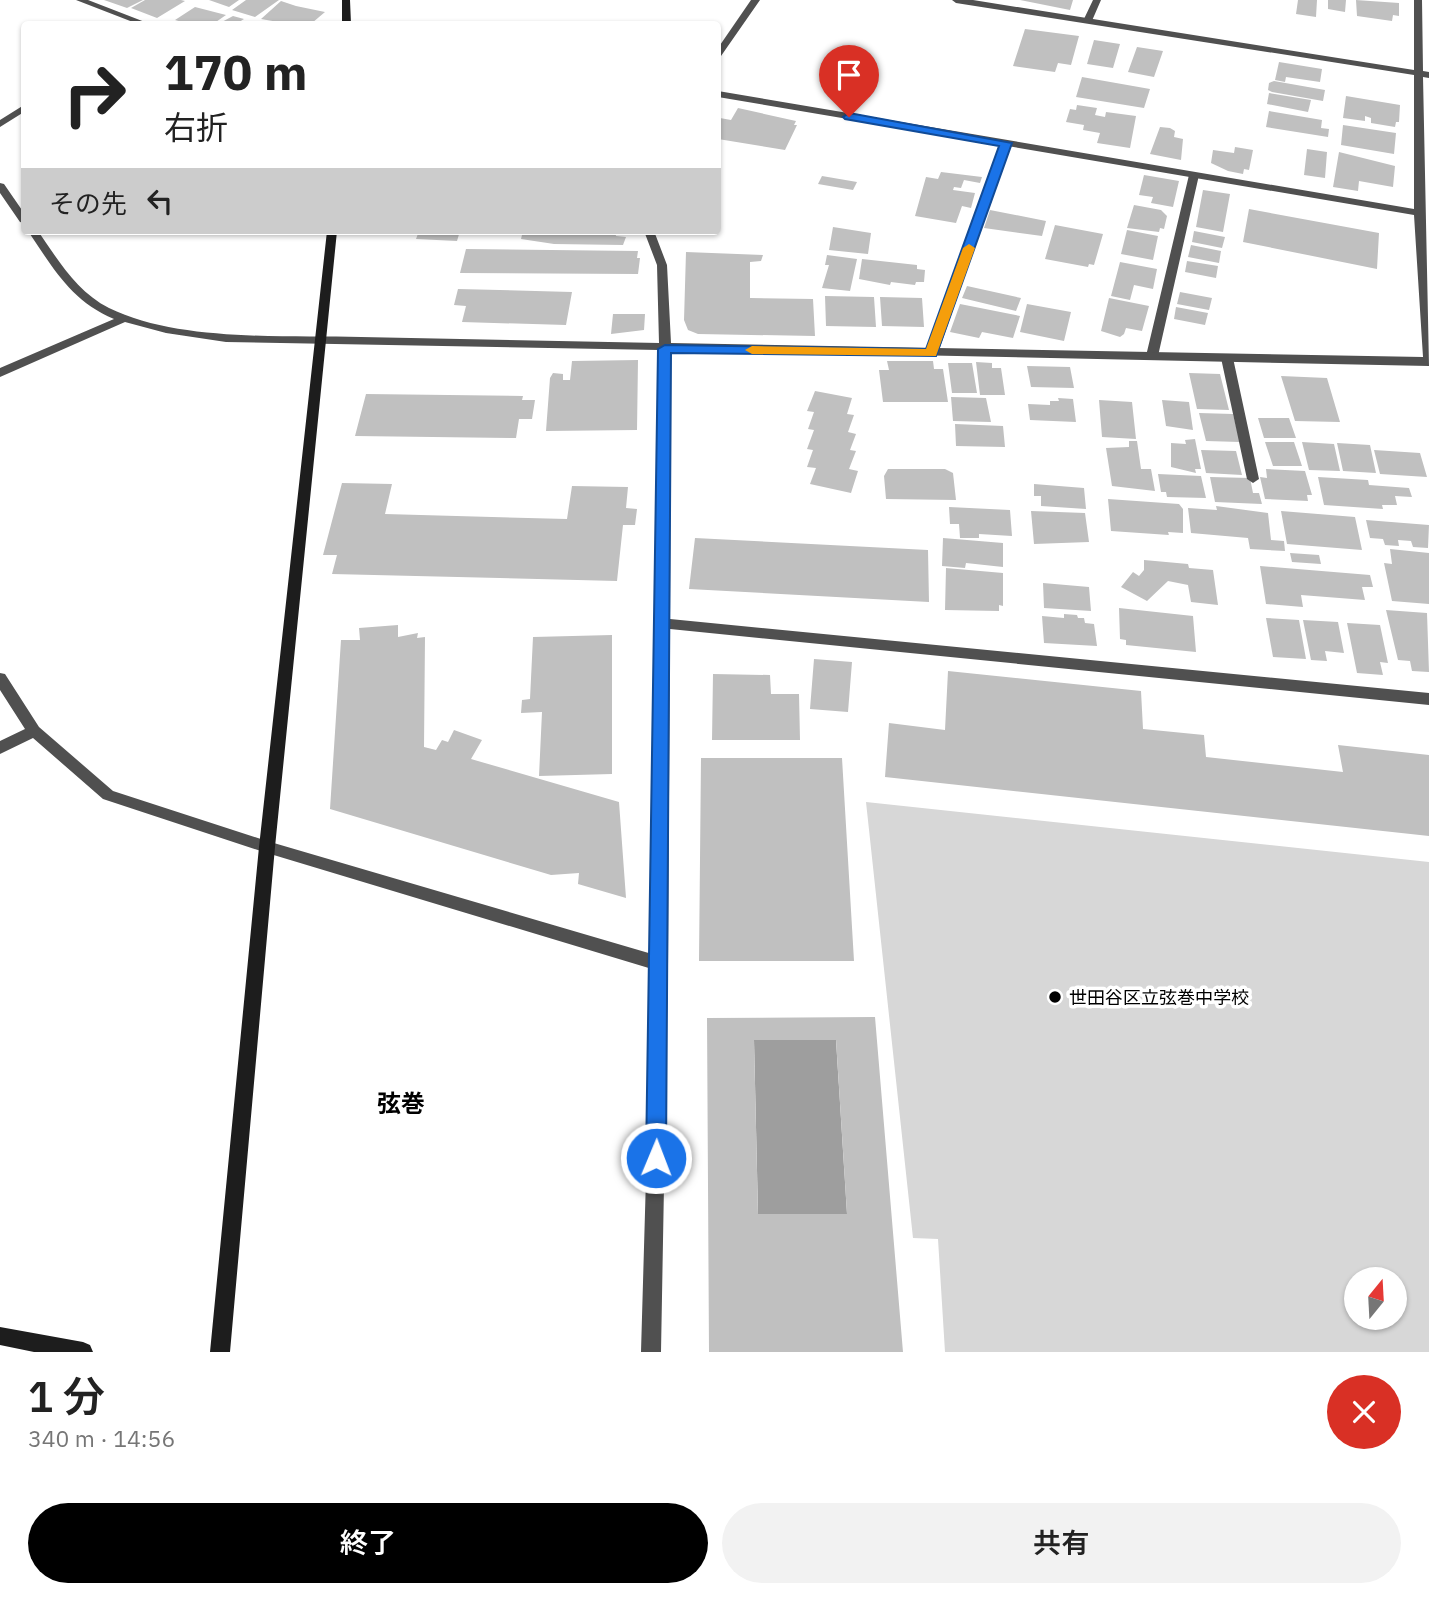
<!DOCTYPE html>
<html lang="ja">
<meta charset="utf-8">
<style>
body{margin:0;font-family:"IBM Plex Sans","Noto Sans JP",sans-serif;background:#f2f2f2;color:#222;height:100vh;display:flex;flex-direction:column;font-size:26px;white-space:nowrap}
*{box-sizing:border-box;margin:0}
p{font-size:23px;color:#767676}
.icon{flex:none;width:38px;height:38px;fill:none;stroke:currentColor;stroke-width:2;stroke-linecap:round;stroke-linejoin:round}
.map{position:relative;height:1352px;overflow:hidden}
.side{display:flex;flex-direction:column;background:#fff;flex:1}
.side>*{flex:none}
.guide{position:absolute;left:21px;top:21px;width:700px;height:214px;border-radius:7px;box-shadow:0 2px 5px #0004;background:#fff;color:#222;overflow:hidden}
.needle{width:46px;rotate:18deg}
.tools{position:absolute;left:1344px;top:1267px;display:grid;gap:14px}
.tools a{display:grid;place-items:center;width:63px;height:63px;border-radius:50%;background:#fff;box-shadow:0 2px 5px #0004;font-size:35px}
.pin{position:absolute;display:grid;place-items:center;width:60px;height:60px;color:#fff;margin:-72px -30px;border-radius:50% 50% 50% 0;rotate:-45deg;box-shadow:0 0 7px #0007}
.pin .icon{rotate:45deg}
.me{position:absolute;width:77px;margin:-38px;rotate:1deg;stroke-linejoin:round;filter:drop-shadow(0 0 5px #0008)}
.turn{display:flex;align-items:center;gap:24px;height:147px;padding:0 28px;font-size:32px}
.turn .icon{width:91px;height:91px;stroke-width:2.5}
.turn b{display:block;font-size:49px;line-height:60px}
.then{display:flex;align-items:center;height:66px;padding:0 28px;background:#0003;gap:14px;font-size:26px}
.round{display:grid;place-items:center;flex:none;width:74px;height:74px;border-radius:37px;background:#f2f2f2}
.headline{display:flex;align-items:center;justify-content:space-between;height:119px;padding:0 28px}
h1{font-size:42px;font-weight:600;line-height:52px}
.action{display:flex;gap:14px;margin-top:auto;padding:14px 28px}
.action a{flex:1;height:80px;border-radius:42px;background:#000;color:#fff;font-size:28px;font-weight:600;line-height:80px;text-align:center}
.action a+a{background:#f2f2f2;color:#222}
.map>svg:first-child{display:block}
.green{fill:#d7d7d7;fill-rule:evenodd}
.water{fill:#9e9e9e}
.building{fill:#c0c0c0;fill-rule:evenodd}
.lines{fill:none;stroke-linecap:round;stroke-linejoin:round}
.lane{fill:#505050;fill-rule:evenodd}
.street{fill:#505050;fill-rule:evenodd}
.secondary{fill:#1d1d1d;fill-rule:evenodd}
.route{fill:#1a73e8;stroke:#114b97;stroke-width:2}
.slow{fill:#f59e0b}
.poi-dot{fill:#000;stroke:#fff;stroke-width:2.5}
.labels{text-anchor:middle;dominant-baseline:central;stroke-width:7;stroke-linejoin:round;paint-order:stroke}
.poi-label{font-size:18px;fill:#000;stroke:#fff;text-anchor:start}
.near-quarter-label{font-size:24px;font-weight:bold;fill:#000;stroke:#fff}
</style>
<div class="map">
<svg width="1429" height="1352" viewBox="0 0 1429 1352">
<rect width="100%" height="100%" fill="#fff"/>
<!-- green -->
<path class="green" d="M866 802 1429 862V1352H945L938 1239 913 1238ZM1356 1279H1395V1318H1356Z"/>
<!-- water -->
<path class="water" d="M754 1040H836L847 1214H758Z"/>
<!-- building -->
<path class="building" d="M104 0H143L127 8Z
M145 0H181L185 1 157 18 131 8Z
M209 0H239L229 7Z
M246 0H279L255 17 232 10Z
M1020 0H1073L1070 10Z
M1298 0H1317L1316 17 1296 14Z
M1328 0H1346L1345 12 1328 9Z
M1356 0 1399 3V16L1393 15 1392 21 1357 16Z
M281 1 296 6 325 12 312 23 299 21 284 23 261 19Z
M195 7 226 15 213 24H189L175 20Z
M233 16 244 19 236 24H218Z
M1025 29 1079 36 1071 65 1058 63 1055 72 1013 66Z
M1094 40 1120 44 1113 68 1087 64Z
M1137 47 1163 51 1154 77 1128 72Z
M1279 62 1322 69 1320 82 1286 77 1285 82 1275 80Z
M1082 77 1150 89 1144 108 1076 97Z
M1274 81 1325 90 1323 101 1272 92 1268 90 1269 83Z
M1269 93 1311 100 1308 112 1267 104Z
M1346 96 1400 105 1399 122H1396L1395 127 1371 123V118L1365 116V121L1343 118Z
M1077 105 1097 108 1095 115 1105 117 1106 112 1136 116 1130 148 1097 143 1100 133 1083 130 1084 125 1066 122 1070 109 1076 110Z
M738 108 796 121 794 125H797L785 150 718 139 720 118 731 120Z
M1269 111 1322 120 1321 128 1329 129 1328 137 1266 127Z
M1343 125 1396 133 1394 154 1341 145Z
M1160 127 1170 128 1175 131 1174 137 1183 139 1181 160 1150 154Z
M1235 147 1253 150 1249 170 1244 169 1243 174 1228 171 1211 163 1213 150 1234 153Z
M1307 149 1327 152 1325 178 1304 175Z
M1339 152 1395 166 1393 187 1359 181 1358 191 1333 187Z
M941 172 982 177 980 183 964 180 961 188 954 187 953 190 975 193 971 208 962 206 956 223 915 216 926 177 938 179Z
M1144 175 1179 181 1173 207 1151 203 1153 197 1139 195Z
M822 176 857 182 853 190 818 184Z
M1203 190 1230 194 1223 232 1196 227Z
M1134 205 1161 210 1167 216 1164 229 1160 228 1159 232 1127 228Z
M1249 209 1379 233 1377 269 1243 242Z
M990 210 1046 221 1042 236 984 228Z
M1055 225 1103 234 1094 265 1089 264 1088 267 1045 259Z
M833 227 871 233 868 254 829 250Z
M1127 230 1158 236 1153 260 1121 254Z
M419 231H460L457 241 416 239Z
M523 231H615L616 236 626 237 623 245 554 244 521 239Z
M1194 231 1225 237 1222 248 1192 242Z
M1191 245 1221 251 1219 263 1188 257Z
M466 249 638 251 637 258H640L638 274 460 273Z
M686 252 763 255 761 261 750 262V298L813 299 815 336 698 334 688 330 684 320Z
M827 255 857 259 850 291 822 288 829 265H825Z
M862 259 917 265V269L925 270 924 282H916L915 285 891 282 890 285 859 279Z
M1187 261 1218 266 1216 278 1185 272Z
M1120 262 1157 269 1153 289 1134 285 1130 300 1111 296Z
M967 286 1021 298 1016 311 962 298Z
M458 289 572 292 566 325 462 322 466 306 454 305Z
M1180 292 1212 298 1209 310 1177 304Z
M825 296 874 297 876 327 826 326Z
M880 297 922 298 924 327 882 326Z
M1109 298 1149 306 1142 331 1126 328 1124 334 1120 337 1101 331Z
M960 304 1020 316 1013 338 982 332 979 338 950 332Z
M1027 304 1071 312 1064 341 1020 332Z
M1176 307 1208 313 1205 325 1174 319Z
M613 314H645L644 330 611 334Z
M638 360 637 430 546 431 550 378 553 373 563 374V380H570L572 361Z
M887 361H933L934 369H943L948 402H883L879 370H889Z
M976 362 992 363V368H1001L1005 395H980Z
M948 363H972L977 393H952Z
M1027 366 1070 367 1074 388 1031 387Z
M1189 373 1220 374 1229 410 1197 409Z
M1281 376 1327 378 1340 422 1295 421Z
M815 391 852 398 847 414 854 415 848 432 856 434 850 450 856 451 849 469 858 471 851 493 810 484 816 468 807 467 813 450 807 449 814 430 808 429 814 412 807 411Z
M366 394 523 396 522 400H535L532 419H519L516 438 355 436Z
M951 397 986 398 991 422 953 421Z
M1058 398 1073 399 1076 422 1030 420 1028 404 1050 405V401H1059Z
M1099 400 1132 402 1136 439 1102 437Z
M1162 400 1189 402 1193 430 1166 426Z
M1199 413 1233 414 1240 442 1206 441Z
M1258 418H1289L1296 438H1264Z
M955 424 1003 426 1005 447 956 446Z
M1195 439 1201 469H1195L1196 473 1171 467V443L1186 444 1185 440Z
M1129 441H1137L1141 469H1151L1155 491 1112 486 1106 448 1129 447Z
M1265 442H1294L1302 466H1273Z
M1302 442 1334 444 1340 471 1309 470Z
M1337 443 1370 445 1376 473 1343 471Z
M1201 450 1236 451 1242 475 1206 473Z
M1374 450 1420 453 1427 477 1380 474Z
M888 469H945L953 473 956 500 886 499 884 476Z
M1266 469 1305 471 1312 495H1307L1308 501 1265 499 1260 477 1267 478Z
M1158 474 1201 476 1206 498 1167 497 1166 492H1161Z
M1210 477 1250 478 1253 493H1259L1262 504 1215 502Z
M1318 477 1368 480 1369 485 1409 488 1412 497 1395 496 1397 505H1382L1383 509 1324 505Z
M342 483 392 484 385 514 567 519 572 486 628 487 626 508 637 509 635 525H623L617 581 332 574 337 555H323Z
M1034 484 1084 488 1086 509 1041 506V496H1034Z
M1108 499 1179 504 1183 509V533L1168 532 1169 535 1111 531Z
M1216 506 1268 513 1271 540 1284 541 1285 551 1250 549 1248 538 1191 533 1188 508 1217 510Z
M949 507 1010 510 1012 536 979 534V538H960L959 524H950Z
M1031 511 1085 513 1089 542 1034 544Z
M1281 511 1355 517 1362 550 1287 544Z
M1366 520 1429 525 1428 548 1413 547 1411 541 1398 540 1399 546 1385 545 1383 539 1370 538Z
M695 538 928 550 929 602 689 589Z
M943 538 1003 543V567L966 563 965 568 942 566Z
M1390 549 1429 553V604L1392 601 1384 563 1392 564Z
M1290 553 1319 555 1321 564 1292 562Z
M1144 560 1188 564 1189 568 1213 570 1218 605 1191 602 1188 585 1168 581 1147 601 1121 587 1133 572 1139 576 1144 570Z
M1260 566 1370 575 1373 587H1362L1365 600 1301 595 1303 607 1266 604Z
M946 568 1003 573V606L999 605V611L945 610Z
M1043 583 1089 587 1091 611 1044 608Z
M1119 608 1193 616 1196 652 1126 645V640L1120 639Z
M1386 610 1427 613 1429 672 1412 671 1410 661 1398 660Z
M1064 614 1077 615 1078 618H1084L1085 623 1094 624 1097 646 1044 643 1042 616 1064 618Z
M1266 618 1299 620 1306 659 1273 657Z
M1303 620 1338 622 1344 653 1325 651 1327 661 1311 660Z
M1347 623 1380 625 1388 663 1380 662 1383 675 1357 673Z
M398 625V637L418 633 417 638 425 637 424 747 436 750 442 740 448 742 454 730 482 740 471 759 619 802 626 898 578 884 579 873 551 875 330 809 341 640H360L359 628Z
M612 635V774L539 776 542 712 521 713 522 700 530 699 533 637Z
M814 659 852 662 848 712 810 709Z
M948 671 1141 691 1143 729 1204 735 1206 757 1343 772 1338 745 1429 755V836L885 777 889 723 945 730Z
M713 674 770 675 771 694H799L800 740H712Z
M701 758H842L854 961H699Z
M875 1017 903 1352H709L707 1018ZM754 1040H836L847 1214H758Z"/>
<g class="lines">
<!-- lane -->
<path class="lane" d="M1093 0H1101L1091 23H1085L1083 21Z
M1006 140 1011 143 938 353 936 356H928L926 353 1001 143Z
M1194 172 1199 175 1158 356 1152 360 1146 356 1189 175Z
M1227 354 1233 358 1259 479 1253 483 1247 479 1221 358Z"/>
<!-- street -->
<path class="street" d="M76 0H88L150 24H138Z
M751 0H760L721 56 718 57V48Z
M952 0H973L1414 70V0H1422L1423 71 1429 72V78L1423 77 1429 366 671 350 670 619 1429 693V705L670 629 668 964 661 1352H641L652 969 267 853 103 799 33 738 0 754V741L25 729 0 690V673L5 674 39 727 113 791 267 841 652 954 659 350 226 342 166 333 125 322 0 377V368L114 319C71 301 53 268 28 231H38C58 260 77 292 109 308 178 342 284 335 361 337 460 339 560 341 659 343L657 265 644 231H654L667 265 671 343 1423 357 1414 215 718 97V91L1414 209V75L956 3Z
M24 105V112L0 127V120Z
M0 183 4 184 24 213V223L20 222 0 193Z"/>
<!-- secondary -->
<path class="secondary" d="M342 0H350L351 24H342Z
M327 231H337L275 847 230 1352H210L259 847Z
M0 1327 83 1342 90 1345 93 1352H34L0 1345Z"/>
</g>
<!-- route -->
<path class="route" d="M849 113 1012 143 936 356 671 353 666 1158 663 1165 656 1168 648 1165 646 1158 658 349 665 345 926 349 999 146 845 119 843 117Z"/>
<!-- slow -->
<path class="slow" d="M969 244 975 248 936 356 752 354 745 350 752 346 926 349 963 248Z"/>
<!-- markers -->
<circle class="poi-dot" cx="1055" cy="997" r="7"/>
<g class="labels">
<!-- poi labels -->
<g class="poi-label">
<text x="1069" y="997">世田谷区立弦巻中学校</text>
</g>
<!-- near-quarter labels -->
<g class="near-quarter-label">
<text x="401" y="1103">弦巻</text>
</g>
</g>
</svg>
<div class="tools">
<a><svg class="needle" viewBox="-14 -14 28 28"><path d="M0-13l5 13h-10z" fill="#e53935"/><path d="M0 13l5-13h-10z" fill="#767676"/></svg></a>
</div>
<div class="pin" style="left:849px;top:117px;background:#d93025"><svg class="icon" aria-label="arrive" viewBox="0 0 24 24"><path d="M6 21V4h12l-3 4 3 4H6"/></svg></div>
<svg class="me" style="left:656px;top:1158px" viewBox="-20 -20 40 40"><circle r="17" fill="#1a73e8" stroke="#fff" stroke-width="3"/><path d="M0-11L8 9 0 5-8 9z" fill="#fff"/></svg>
<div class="guide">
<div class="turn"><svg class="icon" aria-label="right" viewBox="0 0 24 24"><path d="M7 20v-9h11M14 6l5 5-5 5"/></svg><div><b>170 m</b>右折</div></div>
<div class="then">その先<svg class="icon" aria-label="left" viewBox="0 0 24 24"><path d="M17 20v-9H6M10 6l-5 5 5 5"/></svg></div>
</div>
</div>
<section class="side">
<div class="headline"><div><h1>1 分</h1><p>340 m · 14:56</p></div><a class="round" style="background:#d93025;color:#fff"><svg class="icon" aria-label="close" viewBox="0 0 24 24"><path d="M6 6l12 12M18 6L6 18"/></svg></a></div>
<div class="action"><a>終了</a><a>共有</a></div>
</section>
